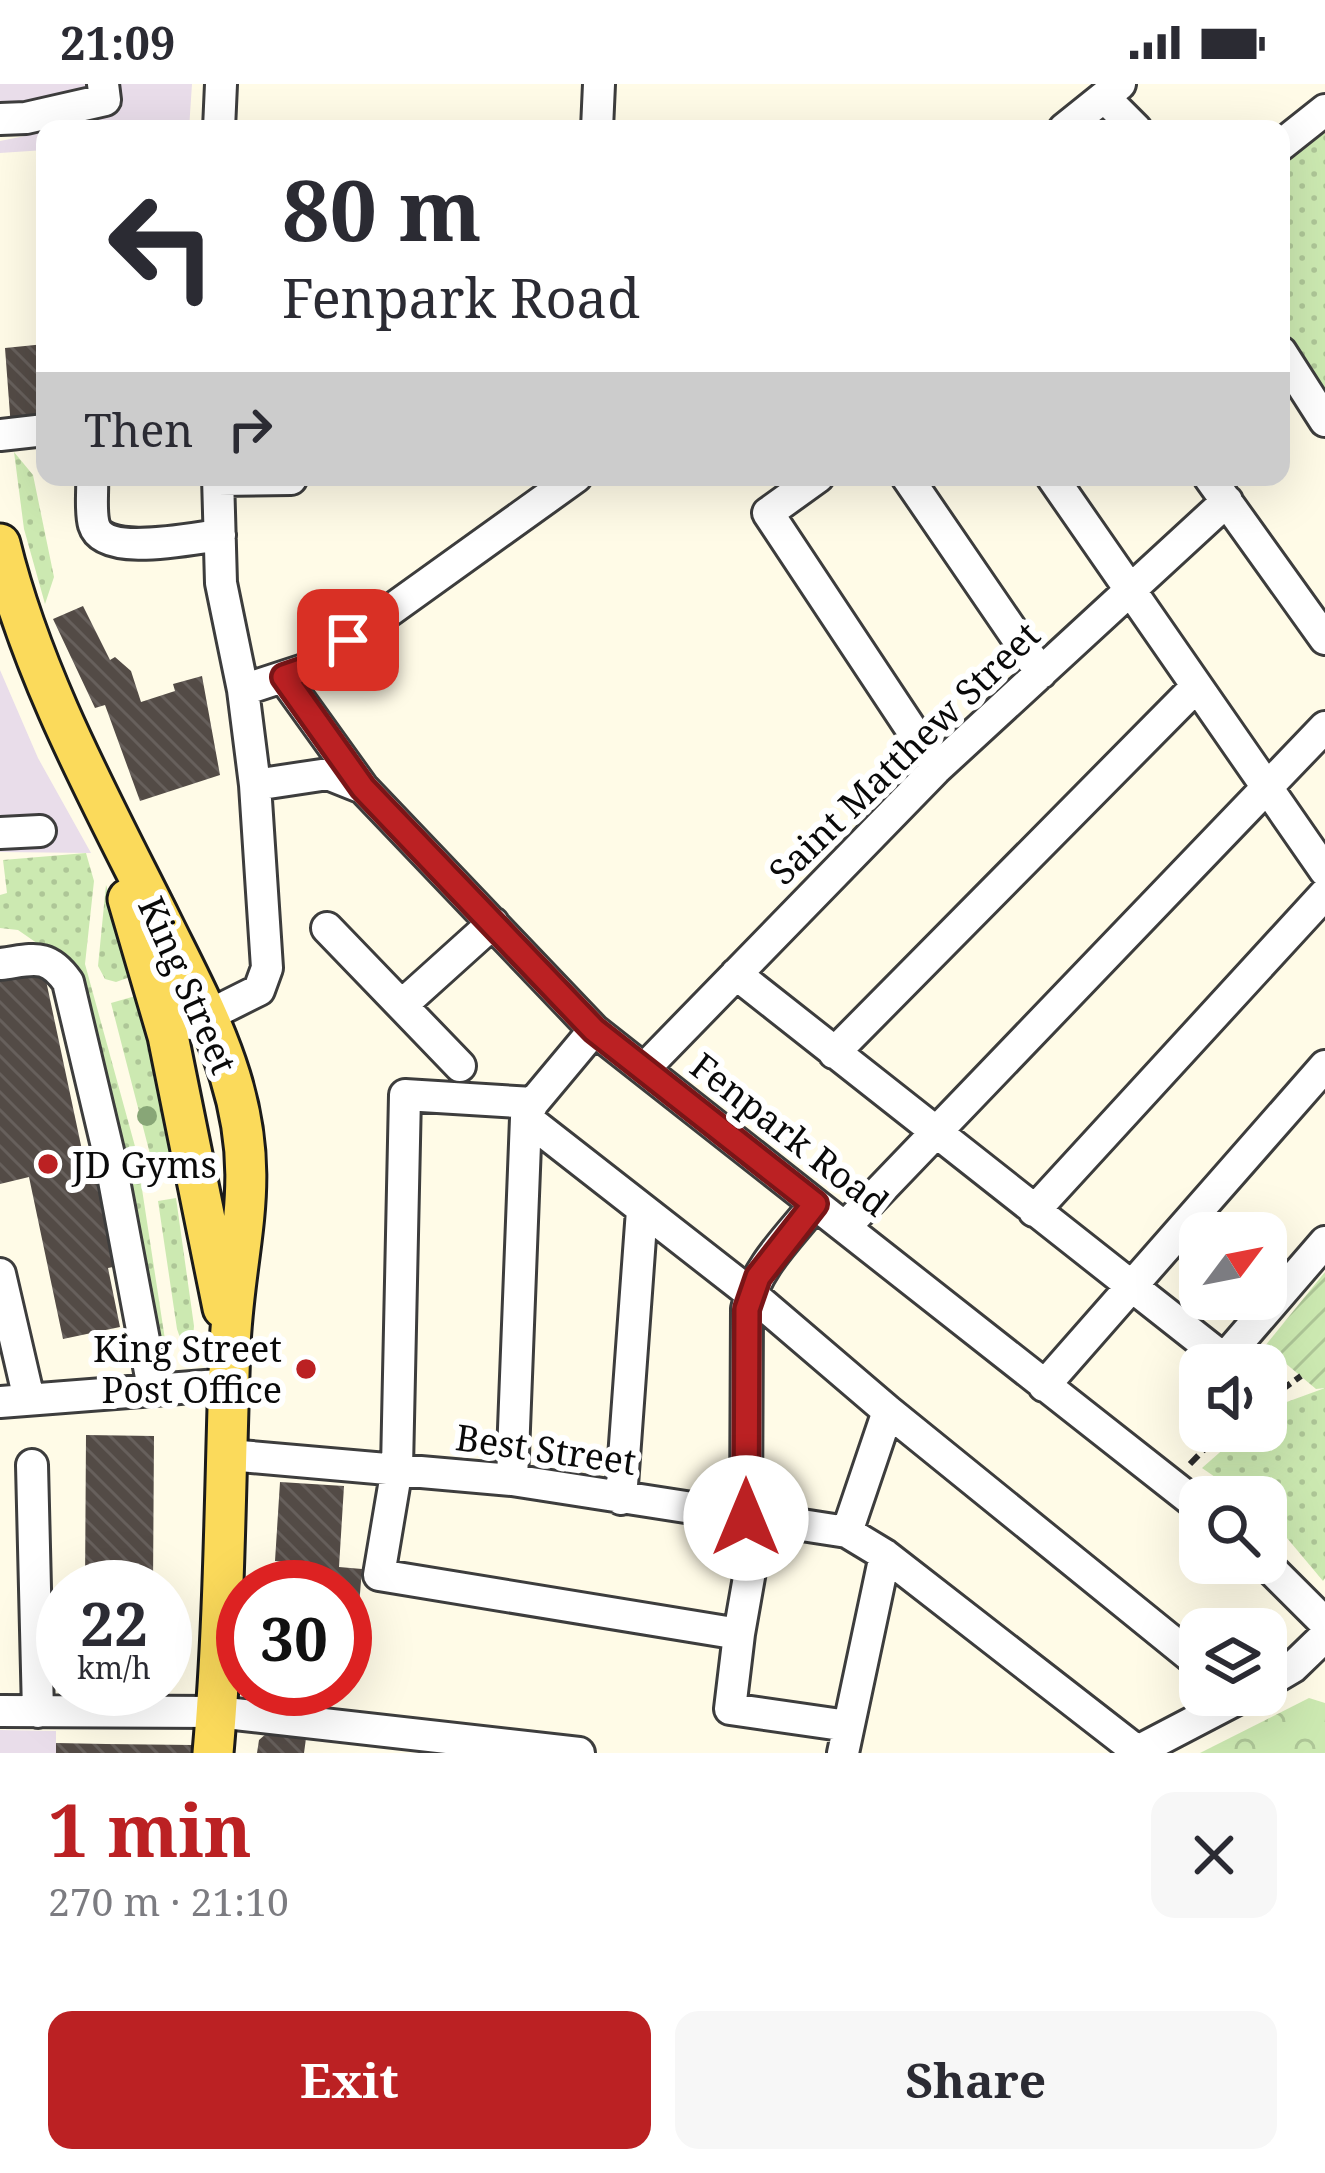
<!DOCTYPE html>
<meta charset="utf-8">
<style>
body{margin:0;font-family:"Noto Serif",serif;background:#f7f7f7;color:#2b2b33;height:100vh;display:flex;flex-direction:column;font-size:45px;white-space:nowrap}
*{box-sizing:border-box;margin:0}
p{font-size:39px;color:#7c7c81}
.icon{flex:none;width:66px;height:66px;fill:none;stroke:currentColor;stroke-width:2;stroke-linecap:round;stroke-linejoin:round}
.map{position:relative;height:1669px;overflow:hidden}
.panel{display:flex;flex-direction:column;background:#fff;flex:1}
.panel>*{flex:none}
.top-card{position:absolute;left:36px;top:36px;width:1254px;height:366px;border-radius:24px;box-shadow:0 12px 48px #0002;background:#fff;color:#2b2b33;overflow:hidden}
.needle{width:78px;rotate:58deg}
.fabs{position:absolute;left:1179px;top:1128px;display:grid;gap:24px}
.fabs a{display:grid;place-items:center;width:108px;height:108px;border-radius:24px;background:#fff;box-shadow:0 12px 48px #0002;font-size:60px}
.speed{position:absolute;left:36px;top:1476px;display:flex;gap:24px;font-size:60px;font-weight:700;text-align:center}
.speed>*{display:grid;place-content:center;width:156px;height:156px;border-radius:50%;background:#fff;box-shadow:0 12px 48px #0002;line-height:1}
.speed small{font-size:30px;font-weight:400}
.speed .limit{border:18px solid #d22;background:#fff;color:#111}
.pin{position:absolute;display:grid;place-items:center;width:102px;height:102px;color:#fff;margin:-51px;border-radius:24px;box-shadow:0 6px 18px #0006}
.me{position:absolute;width:132px;margin:-66px;rotate:0deg;stroke-linejoin:round;filter:drop-shadow(0 0 9px #0008)}
.turn{display:flex;align-items:center;gap:42px;height:252px;padding:0 48px;font-size:54px}
.turn .icon{width:156px;height:156px;stroke-width:2.5}
.turn b{display:block;font-size:84px;line-height:102px}
.then{display:flex;align-items:center;height:114px;padding:0 48px;background:#0003;gap:24px;font-size:45px}
.round{display:grid;place-items:center;flex:none;width:126px;height:126px;border-radius:24px;background:#f7f7f7}
.head{display:flex;align-items:center;justify-content:space-between;height:204px;padding:0 48px}
h1{font-size:72px;font-weight:700;line-height:90px;color:#bb2123}
.button{display:flex;gap:24px;margin-top:auto;padding:24px 48px}
.button a{flex:1;height:138px;border-radius:24px;background:#bb2123;color:#fff;font-size:48px;font-weight:700;line-height:138px;text-align:center}
.button a+a{background:#f7f7f7;color:#2b2b33}
.status{display:flex;justify-content:space-between;align-items:center;height:84px;padding:0 60px;background:#fff;direction:ltr}
.status svg{height:33px;fill:currentColor}
.map>svg:first-child{display:block}
.industrial{fill:#e9ddea}
.grass{fill:url(#grass-dots)}
.park{fill:url(#park-crowns)}
.garden{fill:url(#garden-furrows)}
.building{fill:url(#building-back-hatch)}
.lines{fill:none;stroke-linecap:round;stroke-linejoin:round}
.minor-casing{stroke:#3d3d3d;stroke-width:36}
.major-casing{stroke:#1b1b1b;stroke-width:45}
.path{stroke:#2c2c2c;stroke-width:6;stroke-dasharray:12 6;stroke-linecap:butt}
.minor{stroke:#fff;stroke-width:30}
.major{stroke:#fbda5b;stroke-width:39}
.tree{fill:#88a677}
.route-casing{stroke:#7a1517;stroke-width:30}
.route{stroke:#bb2123;stroke-width:21}
.poi-dot{fill:#bb2123;stroke:#fff;stroke-width:4.5}
.labels{text-anchor:middle;dominant-baseline:central;stroke-width:12;stroke-linejoin:round;paint-order:stroke}
.street-label{font-size:36px;fill:#0a0a0a;stroke:#fff}
.poi-label{font-size:36px;fill:#0a0a0a;stroke:#fff;text-anchor:start}
</style>
<div class="status"><b>21:09</b><svg viewBox="0 0 49 12"><path d="M0 12V9h3v3zM5 12V6h3v6zM10 12V3h3v9zM15 12V0h3v12zM26 1h20v11H26zM47 4h2v5h-2z"/></svg></div>
<div class="map">
<svg width="1325" height="1669" viewBox="0 0 1325 1669">
<defs>
<pattern id="grass-dots" width="8" height="8" patternUnits="userSpaceOnUse" patternTransform="scale(3)"><rect width="8" height="8" fill="#cce9b1"/><path d="M2 2h.1M6 6h.1" fill="none" stroke="#aec697" stroke-width="1.8" stroke-linecap="round"/></pattern>
<pattern id="park-crowns" width="20" height="18" patternUnits="userSpaceOnUse" patternTransform="scale(3)"><rect width="20" height="18" fill="#cce9b1"/><path d="M2 6a3 3 0 1 1 6 0M12 15a3 3 0 1 1 6 0" fill="none" stroke="#aec697"/></pattern>
<pattern id="garden-furrows" width="10" height="10" patternUnits="userSpaceOnUse" patternTransform="scale(3)"><rect width="10" height="10" fill="#cce9b1"/><path d="M-1 1l2-2M0 10L10 0M9 11l2-2" fill="none" stroke="#aec697"/></pattern>
<pattern id="building-back-hatch" width="6" height="6" patternUnits="userSpaceOnUse" patternTransform="scale(3)"><rect width="6" height="6" fill="#534b46"/><path d="M-1 5l2 2M0 0l6 6M5-1l2 2" fill="none" stroke="#67605c"/></pattern>
</defs>
<rect width="100%" height="100%" fill="#fffbe7"/>
<!-- industrial -->
<path class="industrial" d="M0 0H192L189 45H45V66L0 69V57L25 52 26 34 25 24 0 19Z
M0 586 38 674 91 769 0 768Z
M0 1646 56 1647V1669H0Z"/>
<!-- grass -->
<path class="grass" d="M1325 46V310L1281 242V83Z
M14 368 33 391 54 493 45 520 24 445Z
M86 769 94 797 85 880 136 1066 166 1262 157 1264 125 1066 96 961 57 873 18 846 0 844V811L7 809 3 776Z
M106 801 133 886 130 893 116 898 105 895 98 882Z
M139 911 170 1069 151 1074 111 919Z
M176 1114 194 1242 193 1254 185 1268 177 1245 158 1117Z
M1325 1304V1494L1323 1497 1266 1429V1413H1244L1202 1384 1244 1347H1266V1331L1284 1319Z"/>
<!-- park -->
<path class="park" d="M1309 1614 1325 1619V1669H1200Z"/>
<!-- garden -->
<path class="garden" d="M1325 1188V1304L1316 1305 1265 1262Z"/>
<!-- building -->
<path class="building" d="M45 210V242L39 243 36 211Z
M45 260V340L11 344 5 264Z
M83 522 110 576 115 573 131 587 141 618 175 607 173 600 202 592 220 691 140 717 105 621 95 624 53 535Z
M44 887 82 1066 92 1063 118 1182 108 1184 120 1243 63 1255 29 1093 0 1100V896Z
M86 1351 154 1352 153 1503H85Z
M280 1398 344 1402 339 1483 362 1485 353 1595 345 1594V1503H283L285 1478 275 1477Z
M274 1643 307 1647 304 1669H257L259 1656Z
M56 1659 106 1660 192 1661 191 1669H56Z"/>
<g class="lines">
<defs>
<path id="minor" d="M1104 13 1136 45
M0 35 26 34 105 16 103 0
M219 45 221 0
M597 45 599 0
M1064 45 1120 0
M1281 61 1325 26
M1281 268 1325 337
M0 351 45 346
M92 393C93 407 90 427 94 441 104 474 193 454 220 451
M818 393 768 429 937 684
M907 393 1041 589
M1052 393 1325 787
M1209 393 1325 555
M218 396 291 395
M284 594 363 704
M243 606 310 584 576 393
M255 701 328 690 363 704 594 946 1200 1423
M0 749 40 747
M327 844 460 982
M0 880C33 876 47 868 68 898L110 1075 153 1304
M736 890 1224 1275 1325 1158
M402 921 493 839
M191 940 259 906 267 884 255 701 243 606 221 499 218 393
M834 969 1196 603
M644 985 937 684 1227 417
M533 1019 405 1011 397 1384 379 1491 739 1550 759 1436
M526 1034 750 1209 888 1327 1200 1580
M1034 1127 1325 810
M846 1142 1325 643
M0 1190 29 1315
M1044 1302 1325 982
M0 1318 231 1300
M229 1371 512 1396 847 1448 885 1471 1137 1667
M32 1381 38 1628
M512 1396 526 1034 533 1019 594 946
M621 1415 642 1126
M746 1434 747 1225C755 1184 790 1152 815 1120
M847 1448 888 1327
M1265 1479 1325 1539
M739 1550 730 1625 848 1642
M1266 1599 1293 1583 1325 1552
M0 1627 217 1628 579 1669
M843 1669 885 1471
M1134 1669 1245 1611"/>
<path id="major" d="M0 460C32 591 100 715 160 835 185 886 213 937 230 992 263 1098 235 1158 230 1261 225 1397 225 1533 213 1669
M128 815 168 952 223 1224"/>
</defs>
<!-- minor casing -->
<use href="#minor" class="minor-casing"/>
<!-- major casing -->
<use href="#major" class="major-casing"/>
<!-- path -->
<path class="path" d="M1266 1317 1301 1292
M1190 1380 1222 1347"/>
<!-- minor -->
<use href="#minor" class="minor"/>
<!-- major -->
<use href="#major" class="major"/>
</g>
<!-- trees -->
<circle class="tree" cx="147" cy="1032" r="10"/>
<g class="lines">
<defs>
<path id="route" d="M348 556 310 584 284 593 363 704 594 946 815 1120 758 1193 747 1225 746 1434"/>
</defs>
<!-- route casing -->
<use href="#route" class="route-casing"/>
<!-- route -->
<use href="#route" class="route"/>
</g>
<!-- markers -->
<g class="poi-dot">
<circle cx="48" cy="1080" r="12"/>
<circle cx="306" cy="1285" r="12"/>
</g>
<g class="labels">
<!-- street labels -->
<g class="street-label">
<text transform="translate(904 669) rotate(-44)">Saint Matthew Street</text>
<text transform="translate(188 901) rotate(66)">King Street</text>
<text transform="translate(790 1050) rotate(38)">Fenpark Road</text>
<text transform="translate(546 1365) rotate(8)">Best Street</text>
</g>
<!-- poi labels -->
<g class="poi-label">
<text x="72" y="1080">JD Gyms</text>
<text x="282" y="1264" text-anchor="end">King Street<tspan x="282" dy="41">Post Office</tspan></text>
</g>
</g>
</svg>
<div class="fabs">
<a><svg class="needle" viewBox="-14 -14 28 28"><path d="M0-13l5 13h-10z" fill="#e53935"/><path d="M0 13l5-13h-10z" fill="#7c7c81"/></svg></a>
<a><svg class="icon" aria-label="sound" viewBox="0 0 24 24"><path d="M4 9h4l5-4v14l-5-4H4zM17 9q2 3 0 6"/></svg></a>
<a><svg class="icon" aria-label="search" viewBox="0 0 24 24"><circle cx="10" cy="10" r="6"/><path d="M15 15l6 6"/></svg></a>
<a><svg class="icon" aria-label="layers" viewBox="0 0 24 24"><path d="M12 4l9 5-9 5-9-5zM3 14l9 5 9-5"/></svg></a>
</div>
<div class="speed"><div>22<small>km/h</small></div><div class="limit">30</div></div>
<div class="pin" style="left:348px;top:556px;background:#d93025"><svg class="icon" aria-label="arrive" viewBox="0 0 24 24"><path d="M6 21V4h12l-3 4 3 4H6"/></svg></div>
<svg class="me" style="left:746px;top:1434px" viewBox="-20 -20 40 40"><circle r="19" fill="#fff"/><path d="M0-13L10 11 0 6-10 11z" fill="#bb2123"/></svg>
<div class="top-card">
<div class="turn"><svg class="icon" aria-label="left" viewBox="0 0 24 24"><path d="M17 20v-9H6M10 6l-5 5 5 5"/></svg><div><b>80 m</b>Fenpark Road</div></div>
<div class="then">Then<svg class="icon" aria-label="right" viewBox="0 0 24 24"><path d="M7 20v-9h11M14 6l5 5-5 5"/></svg></div>
</div>
</div>
<section class="panel">
<div class="head"><div><h1>1 min</h1><p>270 m · 21:10</p></div><a class="round"><svg class="icon" aria-label="close" viewBox="0 0 24 24"><path d="M6 6l12 12M18 6L6 18"/></svg></a></div>
<div class="button"><a>Exit</a><a>Share</a></div>
</section>
